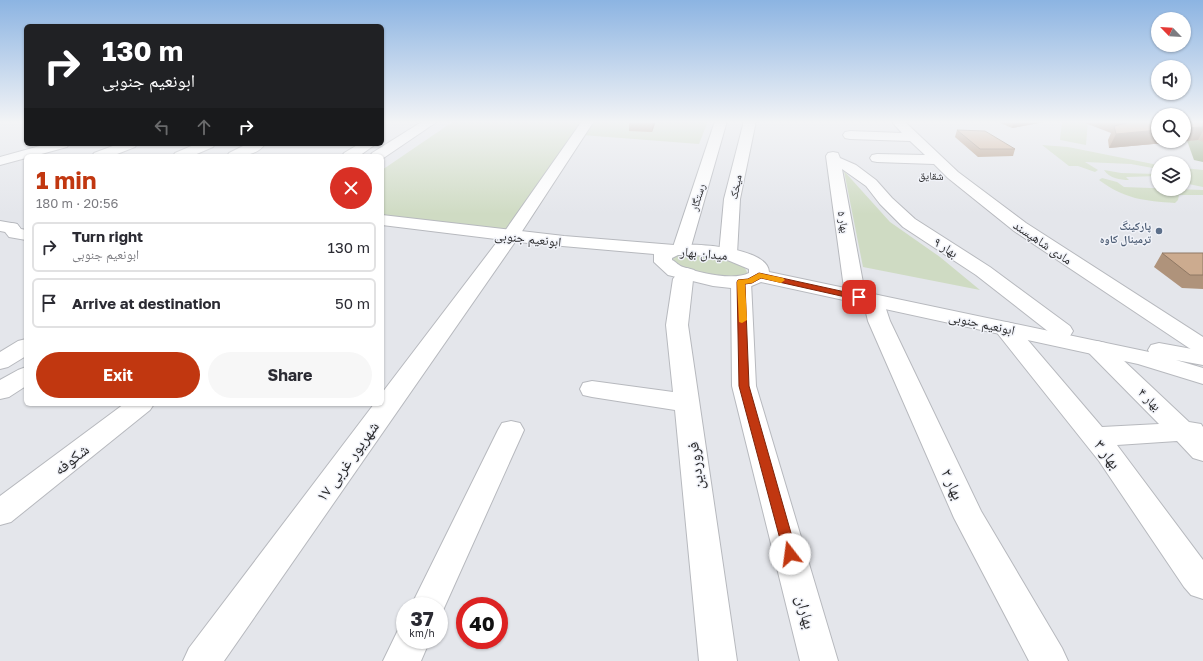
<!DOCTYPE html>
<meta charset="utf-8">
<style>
body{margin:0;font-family:"Golos Text","Noto Naskh Arabic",sans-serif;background:#f7f7f7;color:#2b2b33;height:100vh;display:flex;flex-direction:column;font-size:15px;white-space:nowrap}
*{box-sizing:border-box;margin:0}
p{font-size:13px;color:#7c7c81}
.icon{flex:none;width:22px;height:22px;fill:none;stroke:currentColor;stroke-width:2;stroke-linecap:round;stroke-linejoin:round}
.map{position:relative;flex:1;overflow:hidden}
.panel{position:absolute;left:24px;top:154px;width:360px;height:252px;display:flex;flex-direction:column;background:#fff;border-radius:6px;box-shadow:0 1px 3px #0004}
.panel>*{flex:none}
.guide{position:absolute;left:24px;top:24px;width:360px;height:122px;border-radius:6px;box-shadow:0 1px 3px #0004;background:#202124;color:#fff;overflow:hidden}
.needle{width:26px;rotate:295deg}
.tools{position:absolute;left:1151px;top:12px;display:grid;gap:8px}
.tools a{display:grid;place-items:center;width:40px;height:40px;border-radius:50%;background:#fff;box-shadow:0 1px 3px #0004;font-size:20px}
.speed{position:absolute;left:396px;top:597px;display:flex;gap:8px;font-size:20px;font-weight:700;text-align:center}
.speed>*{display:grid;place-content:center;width:52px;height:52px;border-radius:50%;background:#fff;box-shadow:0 1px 3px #0004;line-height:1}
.speed small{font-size:10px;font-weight:400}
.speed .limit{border:6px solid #d22;background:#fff;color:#111}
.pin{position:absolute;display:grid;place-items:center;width:34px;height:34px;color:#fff;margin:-17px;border-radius:8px;box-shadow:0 2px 6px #0006}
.me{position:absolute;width:44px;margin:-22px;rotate:345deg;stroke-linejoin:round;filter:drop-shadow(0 0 3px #0008)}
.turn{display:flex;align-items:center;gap:14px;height:84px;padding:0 12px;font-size:18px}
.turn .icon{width:52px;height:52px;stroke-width:2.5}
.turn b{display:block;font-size:28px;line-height:34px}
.lanes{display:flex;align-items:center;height:38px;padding:0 12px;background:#0003;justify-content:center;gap:20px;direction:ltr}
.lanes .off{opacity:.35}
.round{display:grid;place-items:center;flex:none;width:42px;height:42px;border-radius:21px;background:#f7f7f7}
.head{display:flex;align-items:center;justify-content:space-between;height:68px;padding:0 12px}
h1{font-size:24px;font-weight:700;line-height:30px;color:#c13710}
.button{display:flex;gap:8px;margin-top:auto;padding:8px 12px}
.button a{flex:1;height:46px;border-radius:24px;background:#c13710;color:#fff;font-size:16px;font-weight:700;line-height:46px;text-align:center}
.button a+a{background:#f7f7f7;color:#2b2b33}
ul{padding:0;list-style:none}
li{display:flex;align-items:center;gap:12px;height:50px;margin:0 8px 6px;padding:0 4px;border:2px solid #e1e1e2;border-radius:6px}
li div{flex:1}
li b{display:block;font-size:15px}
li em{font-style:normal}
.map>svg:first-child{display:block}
.green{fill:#cfdbc3}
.forest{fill:#9cae89}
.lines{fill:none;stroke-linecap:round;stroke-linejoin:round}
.minor-casing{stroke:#b7b9be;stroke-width:2}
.major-casing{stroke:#b7b9be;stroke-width:2}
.minor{fill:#fff;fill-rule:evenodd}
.major{fill:#fff;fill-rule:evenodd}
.wall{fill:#af937b}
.shaded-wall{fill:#8f7864}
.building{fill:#ccab8f;stroke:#8f7864}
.route{fill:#c13710;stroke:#7d240a}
.slow{fill:#f59e0b}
.service-dot{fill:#5c6f8a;stroke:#f1f3f9;stroke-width:1.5}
.labels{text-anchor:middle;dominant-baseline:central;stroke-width:3;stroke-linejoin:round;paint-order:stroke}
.far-street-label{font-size:11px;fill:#2a2a2c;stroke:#f1f3f9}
.far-service-label{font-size:11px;font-weight:bold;fill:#4e5e75;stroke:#f1f3f9;text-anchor:end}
.street-label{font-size:13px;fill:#2a2a2c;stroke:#f1f3f9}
.near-street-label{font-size:16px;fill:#2a2a2c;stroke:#f1f3f9}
</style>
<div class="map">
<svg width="1203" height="661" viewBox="0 0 1203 661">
<rect width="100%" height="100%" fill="#e4e6eb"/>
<!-- green -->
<path class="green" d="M454 121H584L505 230 382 215V170Z
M592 121H708L699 144 582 135Z
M1062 121H1088L1086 145 1060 140Z
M1042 145 1068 147 1158 165V169L1131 164 1085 162 1098 170 1095 172 1078 166H1069Z
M1184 168 1203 170V187L1184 183Z
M1104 170 1121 173 1158 174V176L1126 177 1129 180C1120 180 1109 178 1104 170Z
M844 171 890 222 940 257 980 290 863 267Z
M1102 178 1117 182 1124 187 1203 190V195H1179L1178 200 1175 203C1145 201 1124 199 1099 180Z
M680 253C697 255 741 254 747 272L745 277 736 279 682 270 671 261 673 256Z"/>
<!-- forest -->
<path class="forest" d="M1185 135 1203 136V162L1194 160Z"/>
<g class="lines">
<defs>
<path id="minor" d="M582 121H594L515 242 224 661H183L189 648 374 404H382V393L500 238Z
M715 121H727L690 250 687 254 681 255 675 254 672 250Z
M744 121H756L740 199 737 254 735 258 728 260 721 258 719 254 724 199Z
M891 121H904L958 172 1026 223 1203 337V354L1195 352 1014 231 948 178 934 164 877 162 872 161 870 158 872 155 877 154 925 155 910 141 850 139 845 138 843 135 845 132 850 131 902 133Z
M47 144H69L67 147 34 156H26V158L0 165V157Z
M118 144H137L135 147 112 156H92L94 153Z
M196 144H215L213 147 192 156H173L175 153Z
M247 144H265C257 156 240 156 227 156L229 153Z
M833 152 838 153 840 158 856 165 876 180 892 198 915 219 990 267 1070 326 1073 331 1070 336 1062 338 1054 336 976 275 903 227 880 204 866 186 842 169 864 288 861 292 854 294 847 292 844 288 826 156 828 153Z
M11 223 17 224 21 229 26 230V240L9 237 2 228 5 224Z
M687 268 694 270 697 274 693 280 688 325 737 661H699L675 410 592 397 583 395 580 389 583 383 592 381 673 392 666 325 673 279 680 270Z
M741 276 748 278 751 282 756 386 838 661H800L732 386 731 282 734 278Z
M873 294 880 296 883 300 890 321 981 511 1062 648 1068 661H1029L954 518 868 321 863 300 866 296Z
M1006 322 1014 324 1102 427 1159 424 1089 353 1086 348 1089 343 1097 341 1105 343 1189 422 1201 424 1203 427V461L1193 458 1177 441 1117 445 1203 560V599L1191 595 1184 587 1099 461 998 334 995 329 998 324Z
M124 404H154L150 410 11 522 0 525V496Z
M511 421 520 423 524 430 440 617 439 618V606H411L498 430 502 423Z
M405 625V640H430L421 661H383L399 628Z"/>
<path id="major" d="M423 121H438L382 159V156H370L372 153Z
M359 144H376L359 156H342L344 153Z
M382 215 564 236 674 245C693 243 768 247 769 272L1149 352 1148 350 1151 345 1159 343 1203 351V365L1176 360 1203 368V384L1138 364 761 282 749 287 731 288 713 286 668 275 654 262V254L528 243 382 225ZM688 254 725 259 749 269V273C734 281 699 273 683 267 679 266 676 262 672 260V258L678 255Z
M0 221 17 224 20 228 17 232 11 233 0 231Z
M26 339V356L8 367 0 369V352L18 341Z
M26 367V386L9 397 0 399V380L18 370Z"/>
</defs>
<!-- minor casing -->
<use href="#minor" class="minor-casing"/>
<!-- major casing -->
<use href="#major" class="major-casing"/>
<!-- minor -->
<use href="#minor" class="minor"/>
<!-- major -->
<use href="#major" class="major"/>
</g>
<!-- wall -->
<path class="wall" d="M629 121H656L652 132 629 131Z
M996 121H1050L1012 128Z
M1080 121H1203V142L1198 140 1109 148 1108 140 1111 133Z
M957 130 1015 149 1013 156 978 157 955 137Z
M1162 253H1203V289L1182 288 1154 267Z"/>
<!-- shaded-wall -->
<path class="shaded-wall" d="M653 121H656L652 132 653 122Z
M1014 121H1050L1012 128Z
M1203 127V131L1198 140 1109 148 1116 134 1158 130V141H1184V128Z"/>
<!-- building -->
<path class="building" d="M640 121H653V122Z
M1121 121H1158V130L1116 134 1114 126 1127 123Z
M1184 121H1203V127L1184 128Z
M957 130 985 131 1015 149H980Z
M1162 253H1203V275H1190Z"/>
<!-- sky -->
<linearGradient id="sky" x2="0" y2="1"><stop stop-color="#8cb4e2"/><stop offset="0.57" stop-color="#f3f4f6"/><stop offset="1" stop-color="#f3f4f6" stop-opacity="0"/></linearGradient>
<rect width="1203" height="214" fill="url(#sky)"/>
<!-- route -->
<path class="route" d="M759 273 859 295 863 297 859 300 761 278 752 283 745 284 749 386 797 554 795 558 790 560 785 558 784 554 739 386 737 282 738 280 748 279Z"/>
<!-- slow -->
<path class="slow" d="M759 273 783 278 785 280 781 283 761 278 752 283 745 284 747 320 742 323 739 322 737 282 738 280 748 279Z"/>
<!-- markers -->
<circle class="service-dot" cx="1159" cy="231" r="4"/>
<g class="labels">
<!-- far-street labels -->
<g class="far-street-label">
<text transform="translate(931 175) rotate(2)">شقایق</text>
<text transform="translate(735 187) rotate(-79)">میخک</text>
<text transform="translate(697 197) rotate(-73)">رستگار</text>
<text transform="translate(844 222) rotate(81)">بهار ۵</text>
</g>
<!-- far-service labels -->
<g class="far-service-label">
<text x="1151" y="225">پارکینگ<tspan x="1151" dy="13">ترمینال کاوه</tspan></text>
</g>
<!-- street labels -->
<g class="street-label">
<text transform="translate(528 238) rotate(6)">ابونعیم جنوبی</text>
<text transform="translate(1043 242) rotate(34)">مادی شاهپسند</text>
<text transform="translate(946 247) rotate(33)">بهار ۹</text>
<text transform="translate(704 253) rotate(5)">میدان بهار</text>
<text transform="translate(982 323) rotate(12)">ابونعیم جنوبی</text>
<text transform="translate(1150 399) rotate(44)">بهار ۴</text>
</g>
<!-- near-street labels -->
<g class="near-street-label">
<text transform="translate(1108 454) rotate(53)">بهار ۳</text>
<text transform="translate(71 459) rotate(-38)">شکوفه</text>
<text transform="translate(347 461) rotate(-54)">۱۷ شهریور غربی</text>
<text transform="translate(695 466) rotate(-97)">فروردین</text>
<text transform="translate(953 484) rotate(66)">بهار ۲</text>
<text transform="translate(806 612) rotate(75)">بهاران</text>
</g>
</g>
</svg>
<div class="tools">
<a><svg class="needle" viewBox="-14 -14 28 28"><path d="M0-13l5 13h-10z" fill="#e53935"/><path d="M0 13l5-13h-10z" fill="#7c7c81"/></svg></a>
<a><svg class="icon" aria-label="sound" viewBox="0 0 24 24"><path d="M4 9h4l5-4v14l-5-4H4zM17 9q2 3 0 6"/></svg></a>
<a><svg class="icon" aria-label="search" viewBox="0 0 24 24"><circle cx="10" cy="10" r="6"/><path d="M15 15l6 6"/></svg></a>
<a><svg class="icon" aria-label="layers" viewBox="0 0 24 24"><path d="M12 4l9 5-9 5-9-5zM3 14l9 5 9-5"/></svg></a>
</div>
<div class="speed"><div>37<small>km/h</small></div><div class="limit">40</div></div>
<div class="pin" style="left:859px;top:297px;background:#d93025"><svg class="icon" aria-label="arrive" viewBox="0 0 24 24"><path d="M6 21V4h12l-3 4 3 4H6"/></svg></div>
<svg class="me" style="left:790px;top:554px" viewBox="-20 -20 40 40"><circle r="19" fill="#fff"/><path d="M0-13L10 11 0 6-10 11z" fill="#c13710"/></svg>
<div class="guide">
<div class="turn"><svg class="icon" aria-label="right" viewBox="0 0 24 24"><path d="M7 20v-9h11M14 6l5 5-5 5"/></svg><div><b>130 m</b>ابونعیم جنوبی</div></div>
<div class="lanes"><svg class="icon off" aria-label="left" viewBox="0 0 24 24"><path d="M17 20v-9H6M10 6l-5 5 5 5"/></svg><svg class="icon off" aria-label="ahead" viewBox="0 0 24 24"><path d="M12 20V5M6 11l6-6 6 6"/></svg><svg class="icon" aria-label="right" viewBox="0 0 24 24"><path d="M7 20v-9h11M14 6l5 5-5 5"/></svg></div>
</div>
<section class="panel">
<div class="head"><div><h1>1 min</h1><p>180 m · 20:56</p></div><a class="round" style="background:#d93025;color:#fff"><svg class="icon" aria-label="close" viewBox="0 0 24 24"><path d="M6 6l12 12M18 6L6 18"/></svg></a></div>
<ul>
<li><svg class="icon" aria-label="right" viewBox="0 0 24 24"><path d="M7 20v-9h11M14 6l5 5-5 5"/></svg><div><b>Turn right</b><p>ابونعیم جنوبی</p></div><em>130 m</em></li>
<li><svg class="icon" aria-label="arrive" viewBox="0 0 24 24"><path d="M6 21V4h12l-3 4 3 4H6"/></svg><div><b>Arrive at destination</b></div><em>50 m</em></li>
</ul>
<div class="button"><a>Exit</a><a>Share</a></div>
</section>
</div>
